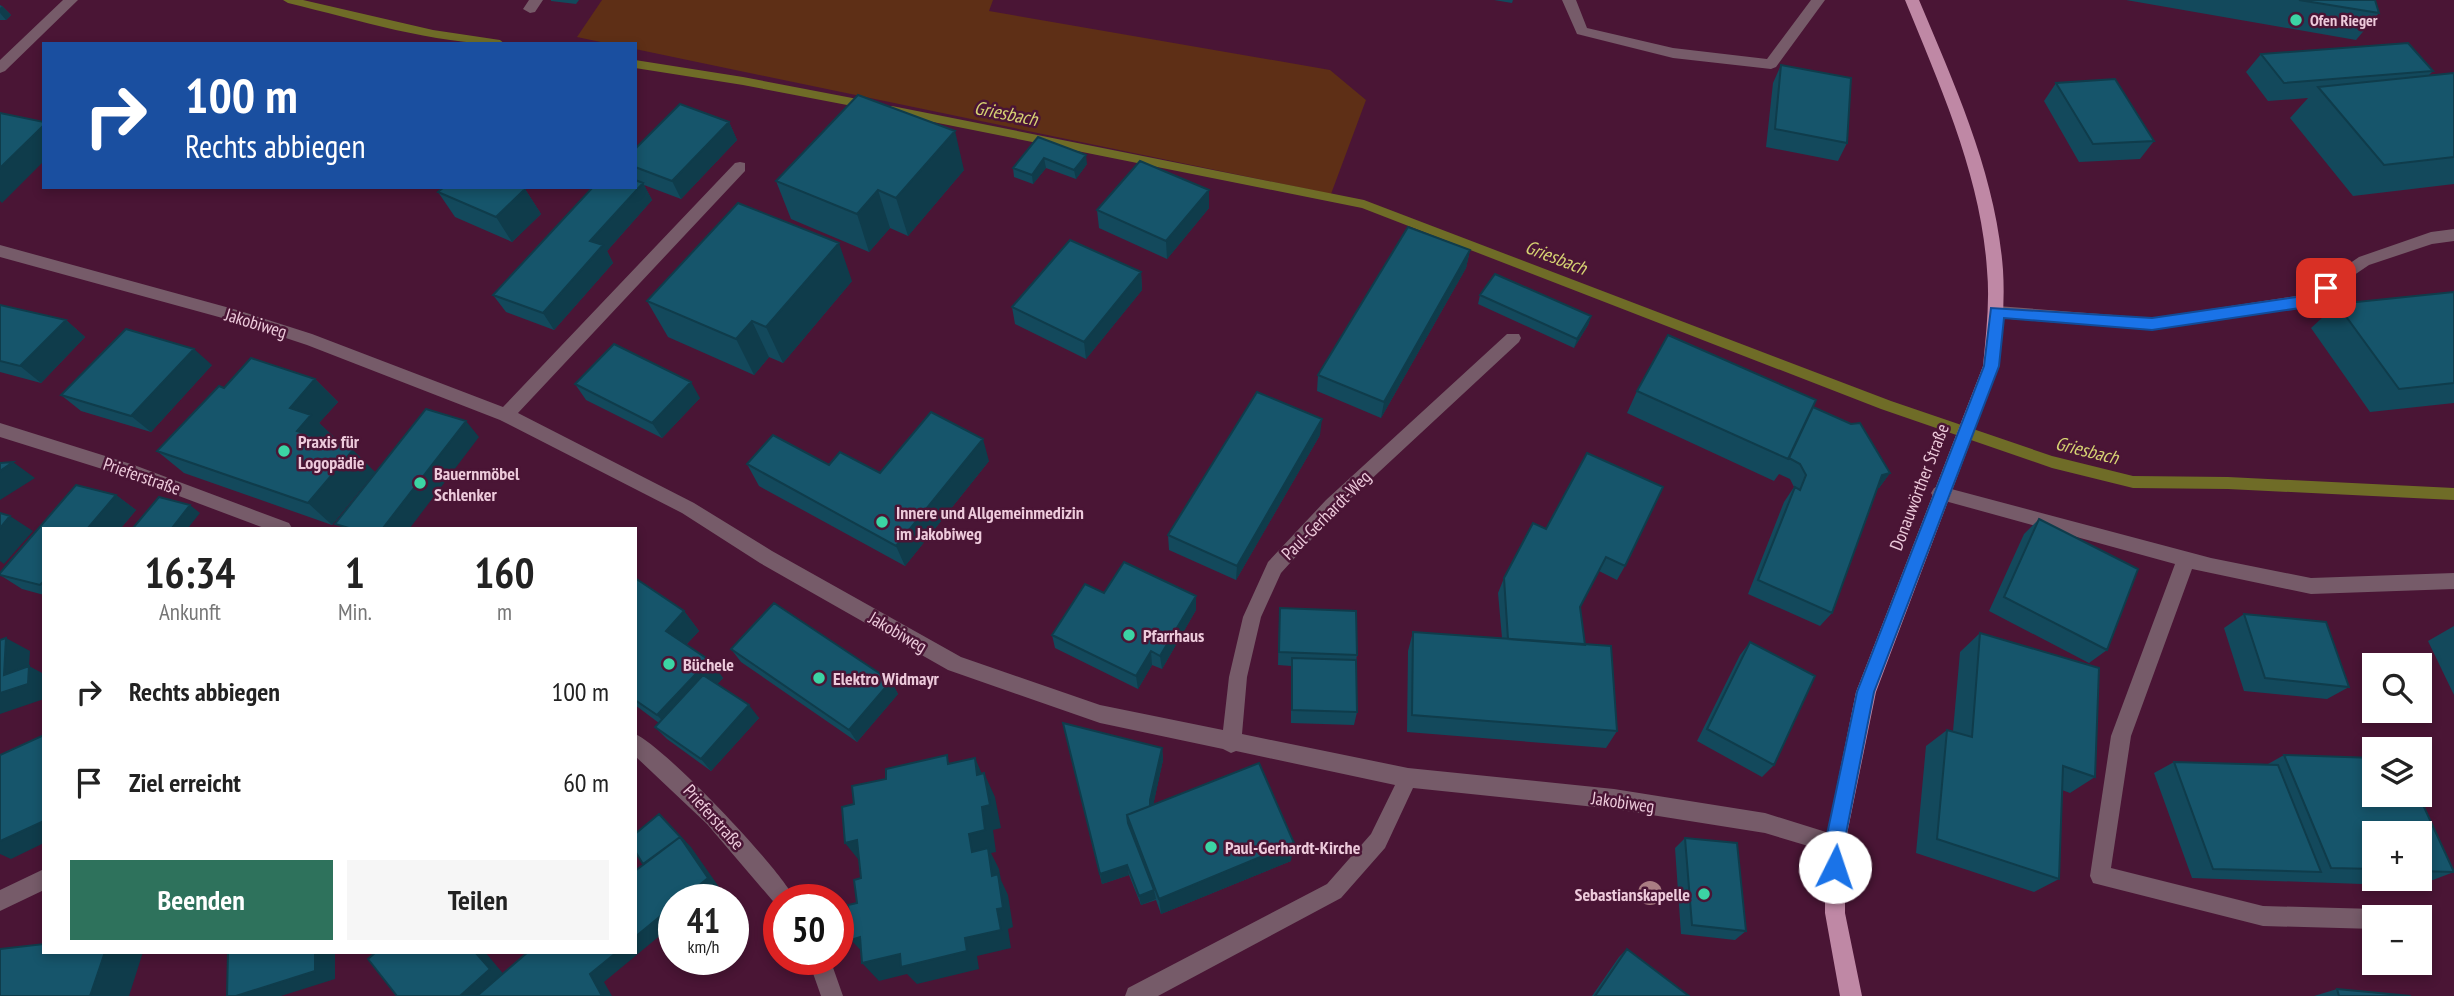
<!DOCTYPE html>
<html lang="de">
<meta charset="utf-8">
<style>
body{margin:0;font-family:"PT Sans Narrow",sans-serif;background:#f6f6f6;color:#222;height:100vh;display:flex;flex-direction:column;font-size:26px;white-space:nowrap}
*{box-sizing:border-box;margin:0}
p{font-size:23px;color:#767676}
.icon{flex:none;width:38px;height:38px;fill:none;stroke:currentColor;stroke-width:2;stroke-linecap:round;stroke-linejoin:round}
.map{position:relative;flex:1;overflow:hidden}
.panel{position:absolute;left:42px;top:527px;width:595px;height:427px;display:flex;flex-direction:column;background:#fff;border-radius:0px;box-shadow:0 4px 10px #0003}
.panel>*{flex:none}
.guide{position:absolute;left:42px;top:42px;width:595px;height:147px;border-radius:0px;box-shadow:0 4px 10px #0003;background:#1a4fa0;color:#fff;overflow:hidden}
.controls{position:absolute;left:2362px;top:653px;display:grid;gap:14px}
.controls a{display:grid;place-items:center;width:70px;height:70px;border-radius:0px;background:#fff;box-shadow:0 4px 10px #0003;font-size:35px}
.speed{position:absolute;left:658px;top:884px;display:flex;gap:14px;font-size:35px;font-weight:700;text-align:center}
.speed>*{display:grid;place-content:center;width:91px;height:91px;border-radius:50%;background:#fff;box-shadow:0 4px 10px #0003;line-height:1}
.speed small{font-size:18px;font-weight:400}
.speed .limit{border:10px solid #d22;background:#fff;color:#111}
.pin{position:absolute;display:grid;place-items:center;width:60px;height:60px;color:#fff;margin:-30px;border-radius:14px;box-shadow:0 4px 10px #0006}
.me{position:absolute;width:77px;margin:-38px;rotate:4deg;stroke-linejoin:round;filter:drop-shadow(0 0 5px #0008)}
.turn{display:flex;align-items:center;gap:24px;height:147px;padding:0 28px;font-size:32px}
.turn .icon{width:91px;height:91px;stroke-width:2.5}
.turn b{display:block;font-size:49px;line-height:60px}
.eta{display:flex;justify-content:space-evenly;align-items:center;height:119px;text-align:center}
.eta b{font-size:42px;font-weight:700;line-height:49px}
.cta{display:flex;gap:14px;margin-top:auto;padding:14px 28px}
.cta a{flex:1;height:80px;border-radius:0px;background:#2e725c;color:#fff;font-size:28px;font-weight:700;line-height:80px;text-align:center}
.cta a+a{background:#f6f6f6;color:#222}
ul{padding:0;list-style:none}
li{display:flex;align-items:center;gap:21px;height:91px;padding:0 28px}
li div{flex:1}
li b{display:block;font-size:26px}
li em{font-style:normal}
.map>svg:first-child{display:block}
.green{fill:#5e2f16}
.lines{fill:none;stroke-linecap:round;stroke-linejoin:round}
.stream{fill:#6f6c27;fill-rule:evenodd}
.minor{fill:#765b69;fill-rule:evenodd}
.major{fill:#bf88a5;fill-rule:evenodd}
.tree{fill:#aa7e83}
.wall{fill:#13495c;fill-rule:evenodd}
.shaded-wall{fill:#0f3c4b}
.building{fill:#16556b;stroke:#0f3c4b;stroke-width:2}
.route{fill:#1a73e8;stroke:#114b97;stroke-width:2}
.poi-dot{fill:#3cd4a4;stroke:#4a1535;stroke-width:2.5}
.labels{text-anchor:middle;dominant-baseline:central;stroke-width:5;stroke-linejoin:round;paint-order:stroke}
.far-poi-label{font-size:16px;font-weight:bold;fill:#edcadb;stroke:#4a1535;text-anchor:start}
.street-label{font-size:18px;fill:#edcadb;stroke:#4a1535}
.poi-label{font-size:18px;font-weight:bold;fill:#edcadb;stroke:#4a1535;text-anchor:start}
.water-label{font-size:19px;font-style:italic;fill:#d7d373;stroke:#4a1535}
</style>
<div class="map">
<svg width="2454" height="996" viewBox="0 0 2454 996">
<rect width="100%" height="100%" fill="#4a1535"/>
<!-- green -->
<path class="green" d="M602 0H993L989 11 1330 70 1366 100 1331 194 635 49V44H610L577 37Z"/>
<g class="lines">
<!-- stream -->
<path class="stream" d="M283 0H303L433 30 500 40 505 44C432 44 359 20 288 3Z
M635 60 743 77 868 101 874 105 868 109 743 85 635 68Z
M892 106 1364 200 1891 401 2052 456 2133 476 2228 477 2454 488V500L2228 489 2133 488 2052 468 1881 409 1362 208 888 113V107Z"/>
<!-- minor -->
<path class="minor" d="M63 0H78L5 71 0 73V60Z
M529 0H543L535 12 530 13 523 9Z
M1562 0H1576L1587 28 1673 48 1767 59 1811 0H1825L1776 67 1771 69 1673 58 1577 34Z
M740 162 745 163V171L518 413 694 503 772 551 961 657 1100 705 1223 730 1229 677 1243 617 1268 562 1326 500 1507 334H1519L1521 338 1519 342 1338 510 1281 573 1261 617 1247 677 1242 734 1408 768 1614 789 1765 813 1842 837 1845 844 1842 851 1835 854 1765 833 1614 809 1413 788 1385 848 1341 898 1158 996H1125L1128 988 1327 884 1371 834 1395 785 1236 751 1231 753 1223 749 1100 723 948 670 760 563 682 513 500 420 307 345 237 322 0 257V245L237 310 312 334 503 407 735 163Z
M2454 229V241L2432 244 2369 265 2307 307 2152 330 1997 318 1989 312 1997 306 2152 318 2303 295 2359 257 2431 232Z
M0 423 134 465 289 523 292 528H264L131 478 0 437Z
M1940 486 2211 558 2311 578 2454 573V589L2311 594 2192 569 2131 736 2111 868 2263 906 2375 909 2382 912 2385 917H2375V929L2263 926 2093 883 2090 876 2111 736 2175 564 1934 498 1931 493 1934 488Z
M635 734C663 745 783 871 795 900H779L778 907 707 824 635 756Z
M44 869V890L0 911V890Z
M808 959H830L843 996H821Z"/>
<!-- major -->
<path class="major" d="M1905 0H1919C1955 86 1996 175 2003 270 2005 302 2002 334 1999 366L1876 692 1845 844V913L1862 996H1840L1825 913V844L1856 692 1983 366C1986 334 1990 302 1987 270 1981 176 1940 86 1905 0Z"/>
</g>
<!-- trees -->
<circle class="tree" cx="1650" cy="893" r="12"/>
<!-- wall -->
<path class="wall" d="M551 0H579L576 4 551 1Z
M1494 0H1513L1512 3Z
M2126 0H2375L2379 13 2356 40Z
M0 5 2 6 11 15 6 20H0Z
M2261 54 2433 71 2429 75 2454 73V184L2353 196 2290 118 2308 98 2268 101 2246 72Z
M1781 65 1847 143 1838 161 1766 147 1773 83Z
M2056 83 2154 141 2140 159 2079 162 2044 101Z
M729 122 737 140 681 199 644 185 652 200 607 251 613 263 554 330 506 312 493 295 635 187V149Z
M1038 137 1087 164 1076 179 1046 168 1033 184 1014 177 1013 168Z
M964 170 908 236 890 228 869 252 791 219 776 181Z
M444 187H522L525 189 541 214 512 242 455 217 438 192Z
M1209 208 1167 259 1099 228 1097 210Z
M1470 250 1466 268 1381 418 1317 391 1318 375Z
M1141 272 1142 290 1086 359 1015 324 1012 307Z
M852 281 783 363 769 357 754 375 668 337 647 301Z
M2454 292V403L2370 412 2311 328 2337 304Z
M1480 295 1591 316 1588 325 1574 348 1478 304Z
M0 305 66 320 85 337 41 383 0 372Z
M212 365 151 432 81 411 61 395Z
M315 379 338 402 319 423 334 437 330 442 375 472 332 525 184 473 157 451 224 388Z
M575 384 700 398 662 438 586 400Z
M1637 391 1813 407 1890 473 1879 488H1877L1832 613 1820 626 1748 594 1784 502 1794 487 1790 479 1779 474 1774 481 1627 413Z
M1320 435 1236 580 1169 550 1168 535Z
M989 461 905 566 759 486 747 464 829 465 880 473Z
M76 485 116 495 136 510 121 528H44V595L22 589 0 575V573Z
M2039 519 2107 650 2089 663 1989 611 2024 534Z
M1533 523 1625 566 1617 580 1599 571 1580 608 1585 645 1617 731 1606 748 1407 732 1408 651 1413 632 1502 638 1498 593 1504 578Z
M635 578 684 611 699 631 686 645 709 660 723 678 717 684 759 718 711 771 667 739 655 727 659 723 635 705Z
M1104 593 1196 596V610L1162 669 1152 665 1138 689 1055 648 1052 635Z
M2244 614 2349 687 2327 699 2244 691 2224 628Z
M1279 621 1357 655 1356 661 1357 712 1354 725 1291 723V666L1278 665Z
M2454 626V695L2428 641Z
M1980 633 2095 777 2070 793 2062 790 2059 879 2034 892 1916 853 1926 746 1947 730 1953 731 1960 652Z
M1750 642 1774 765 1762 777 1697 741 1740 655Z
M731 649 891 681 898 694 857 742 741 662Z
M1063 723 1162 748 1163 760 1153 805 1291 861 1161 914 1156 900 1141 905 1129 875 1102 884Z
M2284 755 2375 758V794H2418L2454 872 2417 886 2192 878 2154 773 2174 762 2268 764ZM2375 833H2420V878H2375Z
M1685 838 1746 931 1735 940 1681 934 1675 848Z
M1627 949 1689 996H1592L1619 957Z
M2337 989 2411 996H2314Z"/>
<!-- shaded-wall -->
<path class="shaded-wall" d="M2 6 11 15 6 20 0 13V8Z
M729 122 737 140 681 199 672 181Z
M44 125V161L2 203 0 201V168Z
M955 131 964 170 908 236 896 198Z
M1086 155 1087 164 1076 179 1074 170Z
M1044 158 1046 168 1033 184 1032 175Z
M643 183 652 200 607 251 613 263 554 330 543 313 590 241Z
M525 189 541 214 512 242 496 217Z
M878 190 890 228 869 252 857 214Z
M1209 190V208L1167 259 1166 241Z
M839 243 852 281 783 363 766 327Z
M1470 250 1466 268 1381 418 1384 402Z
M1141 272 1142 290 1086 359 1084 342Z
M1591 316 1588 325 1574 348 1577 339Z
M66 320 85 337 41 383 20 366Z
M752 321 769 357 754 375 736 339Z
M194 349 212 365 151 432 131 416Z
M315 379 338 402 319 423 334 437 320 453 297 431 290 408Z
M691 382 700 398 662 438 652 423Z
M1322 419 1320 435 1236 580 1237 566Z
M466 421 479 437 410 528H383Z
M983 439 989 461 905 566 896 546Z
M353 450 375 472 332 525 308 503Z
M13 462 35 478 0 500V471Z
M1890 473 1879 488 1870 490 1882 475Z
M116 495 136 510 121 528H88Z
M190 505 200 513 188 528H172Z
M10 516 33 531 4 564 0 561V528Z
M1196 596V610L1162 669 1160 656Z
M684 611 699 631 681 650 666 631Z
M6 638 30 651 29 666 44 674V699L0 714V693L4 675Z
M1151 651 1152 665 1138 689 1136 676Z
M709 660 723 678 673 732 657 715Z
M891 681 898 694 857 742 849 730Z
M749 705 759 718 711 771 701 759Z
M1162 748 1163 760 1152 811 1150 800Z
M975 758 986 783 977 775Z
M984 773 995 797 1001 828 993 830 996 852 991 853 999 869 1001 880 1008 895 1013 927 1008 929 1011 948 977 956 979 969 917 984 907 974 879 981 862 963 965 938 972 852 969 834 982 807Z
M659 814 691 847 719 887 704 900H681Z
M44 821V843L11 859 0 854V841Z
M857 840 862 864 845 843Z
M1294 843 1291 861 1161 914 1159 899Z
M1127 865 1129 875 1102 884 1100 874Z
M1154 890 1156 899 1141 905 1139 896Z
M674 905V924L604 982 612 996H602L590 974 617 952H635V937Z
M860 937 868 958 851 940Z
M105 952H143L129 996H90Z
M315 952H335V979L281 996H236Z
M475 952H485L506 977 486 996H460Z"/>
<!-- building -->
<path class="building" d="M2299 0H2375L2379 13Z
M2408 43 2433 71 2284 83 2261 54Z
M1781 65 1851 78 1847 143 1775 129Z
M2454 73V157L2384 165 2318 87Z
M2115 79 2154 141 2093 144 2056 83Z
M858 95 955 131 896 198 878 190 857 214 776 181Z
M680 104 729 122 672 181 635 167V149Z
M0 113 44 122V125L0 168Z
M1038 137 1086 155 1074 170 1044 158 1032 175 1013 168Z
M1140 161 1209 190 1166 241 1097 210Z
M635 180 643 183 590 241 603 245 543 313 493 295 593 187H635Z
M444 187H520L525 189 496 217 438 192Z
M738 203 839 243 766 327 752 321 736 339 647 301Z
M1408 227 1470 250 1384 402 1318 375Z
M1070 240 1141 272 1084 342 1012 307Z
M1495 274 1591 316 1577 339 1480 295Z
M2454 292V383L2399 389 2337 304Z
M0 305 66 320 20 366 0 361Z
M126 329 194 349 131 416 61 395Z
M1668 335 1816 400 1788 459 1637 391Z
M614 344 691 382 652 423 575 384Z
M251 358 315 379 290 408 311 415 297 431 353 450 308 503 157 451 219 386 224 388Z
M1257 392 1322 419 1237 566 1168 535Z
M1813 407 1851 424 1860 423 1890 473 1882 475 1832 613 1758 580 1795 487 1800 490 1806 475 1800 464 1789 458Z
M426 409 466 421 383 528H349L335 524Z
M931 412 983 439 896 546 747 464 773 435 829 465 840 452 880 473Z
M1587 453 1663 487 1625 566 1606 557 1580 607 1585 645 1508 639 1504 578 1533 523 1546 529Z
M13 462 0 471V463Z
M76 485 116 495 88 528H44V581L40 585 0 575V573Z
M159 497 190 505 172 528H133Z
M0 513 10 516 0 528Z
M2039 519 2138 569 2107 650 2004 597Z
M1124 562 1196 596 1160 656 1151 651 1136 676 1052 635 1085 584 1104 593Z
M635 578 684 611 666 631 709 660 657 715 635 700Z
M774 603 891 681 849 730 731 649Z
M1280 608 1356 611 1357 655 1279 652Z
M2244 614 2326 622 2349 687 2265 678Z
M1413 632 1611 646 1617 731 1412 715Z
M1980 633 2099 668 2095 777 2063 766 2059 879 1937 839 1947 730 1972 737Z
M6 638 4 675 29 666 28 684 0 693V640Z
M1750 642 1815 676 1774 765 1707 729Z
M1292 658 1356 660 1357 712 1292 710Z
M703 675 749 705 701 759 655 727Z
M1063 723 1162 748 1150 800V806L1127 815 1128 823 1154 890 1139 896 1127 865 1100 874Z
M44 735V821L0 841V755Z
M947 755 948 764 975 758 977 775 984 773 990 805 982 807 985 830 969 834 972 852 988 848 992 876 998 874 1003 908 997 909 1001 930 965 938 967 951 901 967 900 954 862 963 860 937 851 940 848 905 857 903 854 880 861 878 857 840 845 843 842 807 854 804 852 786 886 779V769Z
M2284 755 2375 758V794H2418L2454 872 2420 871V833H2375V869L2331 868Z
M2174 762 2278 765 2321 872 2213 869Z
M1259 763 1294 843 1159 899 1127 815Z
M659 814 685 842 680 837 643 864 635 851V834Z
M680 837 708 878 681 900H674V905L635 937V871Z
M1685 838 1737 843 1746 931 1692 925Z
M44 944V952H105L90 996H0V949Z
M1627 949 1689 996H1595Z
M228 952H315V971L236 996H227Z
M376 952H475L490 969 460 996H397L368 959Z
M528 952H617L590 974 602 996H477Z
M2337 989 2411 996H2339Z"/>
<!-- route -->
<path class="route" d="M2326 282 2333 288 2331 292 2307 307 2152 330 2004 318 1999 366 1874 692 1844 844 1841 874 1835 876 1828 874 1825 844 1857 692 1984 366 1991 308 2152 318 2303 296Z"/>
<!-- markers -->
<g class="poi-dot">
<circle cx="2296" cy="20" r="7"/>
<circle cx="284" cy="451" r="7"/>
<circle cx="420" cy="483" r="7"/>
<circle cx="882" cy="522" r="7"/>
<circle cx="1129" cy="635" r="7"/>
<circle cx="669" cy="664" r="7"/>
<circle cx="819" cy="678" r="7"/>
<circle cx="1211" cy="847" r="7"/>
<circle cx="1704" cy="894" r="7"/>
</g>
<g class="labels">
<!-- far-poi labels -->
<g class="far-poi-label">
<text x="2310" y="20">Ofen Rieger</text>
</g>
<!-- street labels -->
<g class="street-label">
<text transform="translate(256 323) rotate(17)">Jakobiweg</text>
<text transform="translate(142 476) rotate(19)">Prieferstraße</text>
<text transform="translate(1919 487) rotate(-69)">Donauwörther Straße</text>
<text transform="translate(1326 515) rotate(-45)">Paul-Gerhardt-Weg</text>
<text transform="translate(898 632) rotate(30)">Jakobiweg</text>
<text transform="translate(1623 802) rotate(8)">Jakobiweg</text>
<text transform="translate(714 817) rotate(48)">Prieferstraße</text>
</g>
<!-- poi labels -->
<g class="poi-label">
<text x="298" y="441">Praxis für<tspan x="298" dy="21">Logopädie</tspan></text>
<text x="434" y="473">Bauernmöbel<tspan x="434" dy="21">Schlenker</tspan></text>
<text x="896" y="512">Innere und Allgemeinmedizin<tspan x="896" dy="21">im Jakobiweg</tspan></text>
<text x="1143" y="635">Pfarrhaus</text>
<text x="683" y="664">Büchele</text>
<text x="833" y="678">Elektro Widmayr</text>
<text x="1225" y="847">Paul-Gerhardt-Kirche</text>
<text x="1690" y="894" text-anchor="end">Sebastianskapelle</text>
</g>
<!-- water labels -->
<g class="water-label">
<text transform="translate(1006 113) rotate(11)">Griesbach</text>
<text transform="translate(1556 257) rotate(21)">Griesbach</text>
<text transform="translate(2087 450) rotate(14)">Griesbach</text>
</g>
</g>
</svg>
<div class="controls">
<a><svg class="icon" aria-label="search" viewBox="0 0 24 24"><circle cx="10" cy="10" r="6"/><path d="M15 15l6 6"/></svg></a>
<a><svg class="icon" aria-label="layers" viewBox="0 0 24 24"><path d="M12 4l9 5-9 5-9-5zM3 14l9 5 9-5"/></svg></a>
<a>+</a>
<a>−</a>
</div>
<div class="speed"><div>41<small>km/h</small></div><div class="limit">50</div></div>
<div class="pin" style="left:2326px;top:288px;background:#d93025"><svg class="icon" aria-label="arrive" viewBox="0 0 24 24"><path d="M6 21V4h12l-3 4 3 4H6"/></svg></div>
<svg class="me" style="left:1835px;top:867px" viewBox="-20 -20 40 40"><circle r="19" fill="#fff"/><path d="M0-13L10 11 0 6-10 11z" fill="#1a73e8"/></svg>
<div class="guide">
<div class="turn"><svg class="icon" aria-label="right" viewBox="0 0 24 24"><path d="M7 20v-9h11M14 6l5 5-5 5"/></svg><div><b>100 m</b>Rechts abbiegen</div></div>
</div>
<section class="panel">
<div class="eta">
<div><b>16:34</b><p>Ankunft</p></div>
<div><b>1</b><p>Min.</p></div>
<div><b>160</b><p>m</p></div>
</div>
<ul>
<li><svg class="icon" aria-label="right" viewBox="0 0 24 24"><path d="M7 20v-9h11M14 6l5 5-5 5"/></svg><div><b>Rechts abbiegen</b></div><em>100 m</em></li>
<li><svg class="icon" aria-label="arrive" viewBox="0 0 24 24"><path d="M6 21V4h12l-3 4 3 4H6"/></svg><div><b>Ziel erreicht</b></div><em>60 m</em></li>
</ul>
<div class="cta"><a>Beenden</a><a>Teilen</a></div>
</section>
</div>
